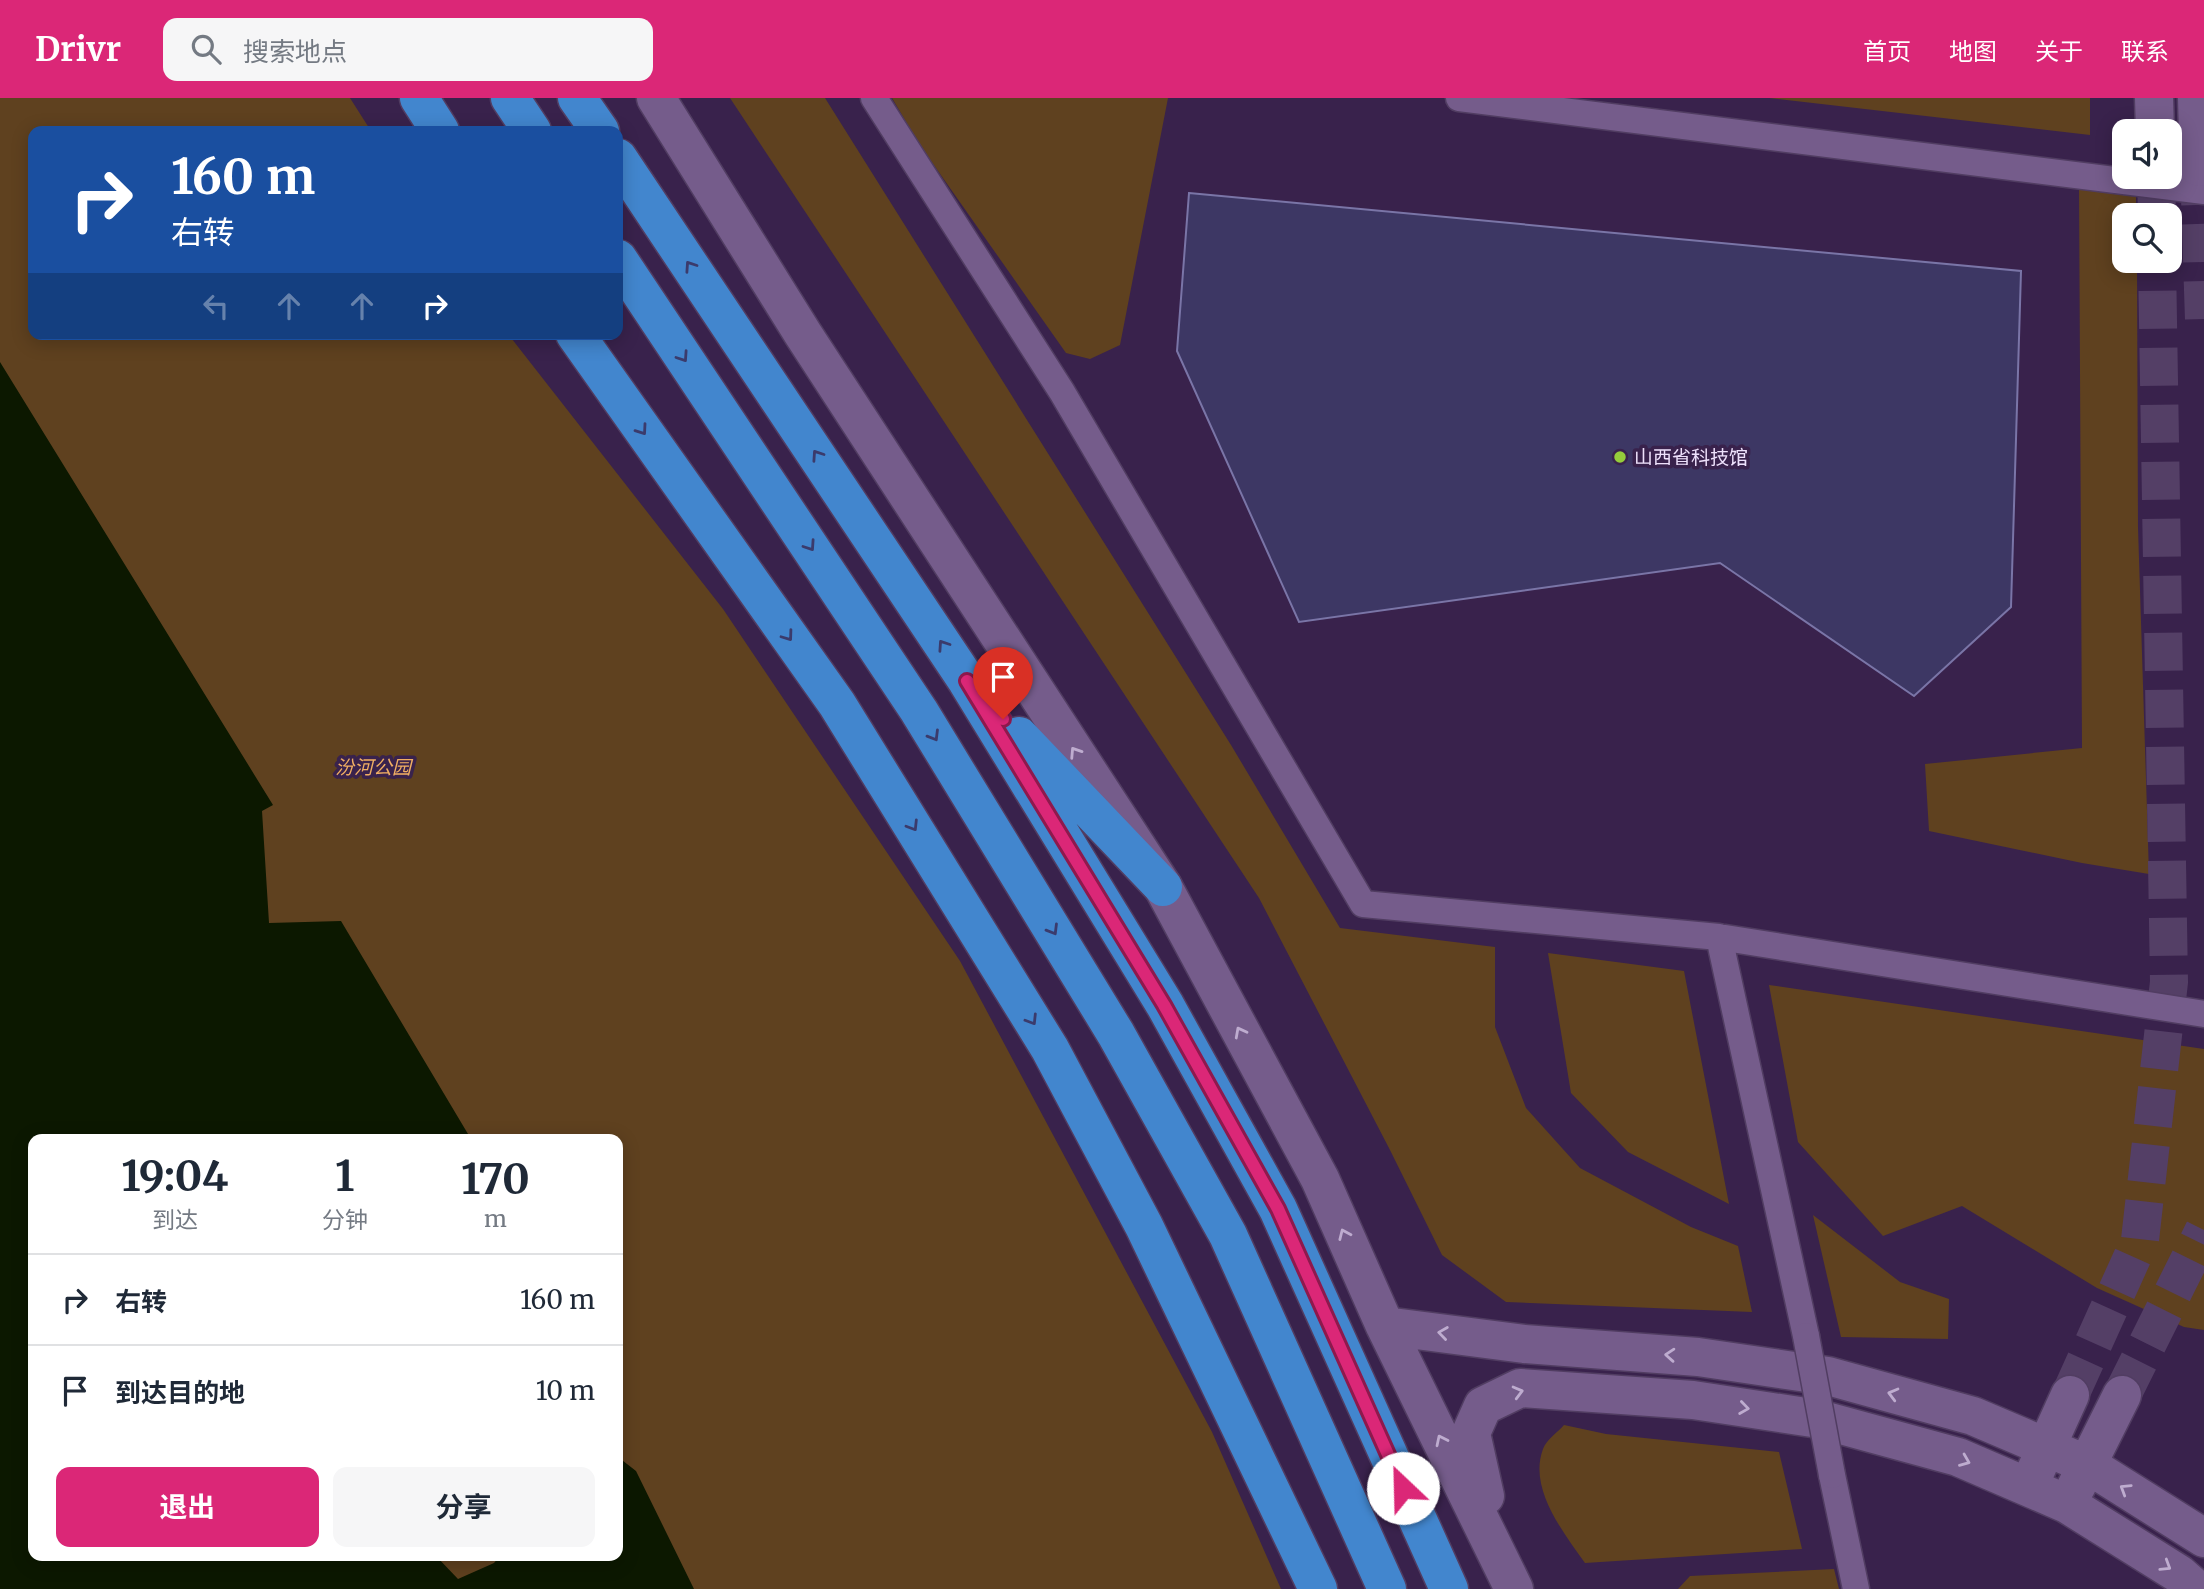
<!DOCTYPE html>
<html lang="zh">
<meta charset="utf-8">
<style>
body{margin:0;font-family:Merriweather,"Noto Sans SC",serif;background:#f6f6f7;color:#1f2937;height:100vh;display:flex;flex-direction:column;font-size:26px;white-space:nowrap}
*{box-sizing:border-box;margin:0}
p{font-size:23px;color:#747a83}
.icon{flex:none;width:38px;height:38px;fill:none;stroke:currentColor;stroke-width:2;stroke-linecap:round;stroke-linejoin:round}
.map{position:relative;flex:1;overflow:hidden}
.details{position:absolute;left:28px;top:1036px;width:595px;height:427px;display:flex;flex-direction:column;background:#fff;border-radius:14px;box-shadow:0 4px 18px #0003}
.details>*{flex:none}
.guide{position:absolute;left:28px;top:28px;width:595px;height:214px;border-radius:14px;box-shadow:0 4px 18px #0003;background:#1a4fa0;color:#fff;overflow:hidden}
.fabs{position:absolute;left:2112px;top:21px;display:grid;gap:14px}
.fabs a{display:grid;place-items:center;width:70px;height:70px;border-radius:14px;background:#fff;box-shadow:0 4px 18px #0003;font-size:35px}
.pin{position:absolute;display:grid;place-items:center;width:60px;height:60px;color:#fff;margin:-72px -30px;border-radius:50% 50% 50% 0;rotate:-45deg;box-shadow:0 0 7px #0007}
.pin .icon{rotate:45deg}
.me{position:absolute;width:77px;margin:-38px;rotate:336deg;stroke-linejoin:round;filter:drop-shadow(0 0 5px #0008)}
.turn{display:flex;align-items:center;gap:24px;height:147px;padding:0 28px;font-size:32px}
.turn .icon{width:91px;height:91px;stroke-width:2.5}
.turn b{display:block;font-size:49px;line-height:60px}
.lanes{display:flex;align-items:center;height:66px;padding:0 28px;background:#0003;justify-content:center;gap:35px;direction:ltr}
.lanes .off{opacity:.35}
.eta{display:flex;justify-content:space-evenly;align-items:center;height:119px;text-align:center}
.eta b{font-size:42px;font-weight:700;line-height:49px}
.cta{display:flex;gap:14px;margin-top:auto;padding:14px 28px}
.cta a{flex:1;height:80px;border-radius:14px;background:#db2777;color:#fff;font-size:28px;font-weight:700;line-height:80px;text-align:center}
.cta a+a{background:#f6f6f7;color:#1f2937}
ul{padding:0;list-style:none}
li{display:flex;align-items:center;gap:21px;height:91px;padding:0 28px;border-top:2px solid #e0e1e3}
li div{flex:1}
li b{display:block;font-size:26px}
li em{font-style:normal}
header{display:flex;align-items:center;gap:42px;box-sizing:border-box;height:98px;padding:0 35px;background:#db2777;color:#fff}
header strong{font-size:33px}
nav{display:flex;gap:38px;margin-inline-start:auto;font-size:24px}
.search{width:490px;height:63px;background:#f6f6f7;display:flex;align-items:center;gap:18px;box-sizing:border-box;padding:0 24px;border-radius:14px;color:#747a83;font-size:26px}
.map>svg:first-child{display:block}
.green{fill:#5f411f;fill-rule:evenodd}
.water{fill:#0c1800}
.building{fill:#3d3764;stroke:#7a75a7;stroke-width:2}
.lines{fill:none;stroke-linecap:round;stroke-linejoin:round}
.tertiary-tunnel{stroke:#543f66;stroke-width:38;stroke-dasharray:38 19;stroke-linecap:butt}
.pedestrian-casing{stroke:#513d62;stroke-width:29}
.tertiary-casing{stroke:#513d62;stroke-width:41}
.trunk-casing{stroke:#513d62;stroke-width:41}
.pedestrian{stroke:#755c8b;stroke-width:26}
.tertiary{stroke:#755c8b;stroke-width:38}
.trunk{stroke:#4286ce;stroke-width:38}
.pedestrian-bridge-casing{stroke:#513d62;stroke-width:29;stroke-linecap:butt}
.pedestrian-bridge{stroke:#755c8b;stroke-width:26}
.oneway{stroke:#3b3b6c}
.oneway2{stroke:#beaccf}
.route-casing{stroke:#8e194d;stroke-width:18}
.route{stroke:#db2777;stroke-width:12}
.poi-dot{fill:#95cc3b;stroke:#39224c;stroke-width:2.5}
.labels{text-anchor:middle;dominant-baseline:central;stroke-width:7;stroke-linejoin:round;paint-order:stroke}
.poi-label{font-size:19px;fill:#eee1fc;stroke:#39224c;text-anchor:start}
.park-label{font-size:19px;font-style:italic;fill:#f1af63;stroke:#39224c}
</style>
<header>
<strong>Drivr</strong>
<div class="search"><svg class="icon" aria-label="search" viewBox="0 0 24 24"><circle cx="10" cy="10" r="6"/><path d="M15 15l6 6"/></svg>搜索地点</div>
<nav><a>首页</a><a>地图</a><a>关于</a><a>联系</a></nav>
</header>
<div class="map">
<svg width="2204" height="1491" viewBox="0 0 2204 1491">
<rect width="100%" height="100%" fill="#39224c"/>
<!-- green -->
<path class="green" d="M0 0H350L371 33H33V236H508L723 511 960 863 1212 1334 1281 1491H0ZM33 1041H618V1458H33Z
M730 0H825L1231 647 1340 830 1495 849V929L1526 1010 1580 1070 1691 1129 1738 1148 1752 1214 1506 1204 1442 1157 1390 1052 1259 800Z
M892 0H1168L1120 247 1090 261 1066 255 919 46Z
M1769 0H2090V37Z
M2079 87 2136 95V117H2124V163H2137L2138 429 2149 776 2082 765 1929 733 1925 666 2082 650Z
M1548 855 1684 873 1729 1106 1628 1054 1571 995Z
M1769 887 2204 951V1232L2184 1229 2097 1190 1962 1108 1883 1138 1798 1044Z
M1813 1117 1900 1184 1949 1201 1948 1241 1841 1239Z
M1564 1327 1606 1336 1779 1354 1802 1451 1585 1465C1564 1435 1528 1391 1543 1351 1546 1342 1558 1334 1564 1327Z
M1834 1471 1839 1491H1678L1690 1478Z"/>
<!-- water -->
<path class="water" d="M0 264 273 707 262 713 269 825 341 823 471 1041H33V1458H436L458 1481 494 1465 500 1458H618V1359L636 1373 694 1491H0Z"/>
<!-- building -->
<path class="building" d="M1189 95 2021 173 2011 509 1914 598 1720 465 1299 524 1177 253Z"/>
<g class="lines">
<!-- tertiary-tunnel -->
<path class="tertiary-tunnel" d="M2199 69 2204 222
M2156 79 2157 117
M2070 1297 2140 1142 2169 884 2157 163
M2122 1297 2204 1132"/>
<defs>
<path id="pedestrian" d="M874 0 1062 294 1363 806 1719 839 2204 916
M1459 0 2204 93
M1719 839 1806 1238
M1832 1377 1856 1491"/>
<path id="tertiary" d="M656 0 803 236 1163 789 1320 1081 1385 1228 1514 1491
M2154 0 2155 33
M2197 0 2199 69
M1385 1228 1524 1246 1698 1259 1828 1278 1973 1318 2088 1367 2204 1440
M2036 1372 2070 1297
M2076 1389 2122 1297
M1485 1398 1471 1335 1483 1308 1520 1290 1693 1302 1819 1321 1958 1359 2067 1406 2179 1476 2196 1491"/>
<path id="trunk" d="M419 0 440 33
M510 0 532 33
M577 0 600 33
M618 60 967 583 1165 907 1278 1111 1449 1491
M618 161 919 613 1116 936 1228 1137 1387 1491
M575 236 837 606 1050 951 1144 1128 1318 1491
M1019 638 1163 789"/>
</defs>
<!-- pedestrian casing -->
<use href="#pedestrian" class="pedestrian-casing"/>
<!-- tertiary casing -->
<use href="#tertiary" class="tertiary-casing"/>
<!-- trunk casing -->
<use href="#trunk" class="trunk-casing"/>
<!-- pedestrian -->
<use href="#pedestrian" class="pedestrian"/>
<!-- tertiary -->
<use href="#tertiary" class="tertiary"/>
<!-- trunk -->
<use href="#trunk" class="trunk"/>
<defs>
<path id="pedestrian-bridge" d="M1806 1238 1832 1377"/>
</defs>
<!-- pedestrian-bridge casing -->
<use href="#pedestrian-bridge" class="pedestrian-bridge-casing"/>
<!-- pedestrian-bridge -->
<use href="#pedestrian-bridge" class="pedestrian-bridge"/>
</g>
<!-- one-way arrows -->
<defs><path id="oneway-chevron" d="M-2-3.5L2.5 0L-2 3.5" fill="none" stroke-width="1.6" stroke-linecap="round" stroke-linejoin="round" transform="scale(1.75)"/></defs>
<g class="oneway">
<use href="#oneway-chevron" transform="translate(690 168) rotate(-124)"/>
<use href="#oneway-chevron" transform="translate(683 259) rotate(56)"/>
<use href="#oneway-chevron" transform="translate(642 332) rotate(55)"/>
<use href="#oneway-chevron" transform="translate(817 357) rotate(-124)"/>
<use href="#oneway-chevron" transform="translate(810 448) rotate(56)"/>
<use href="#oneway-chevron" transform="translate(788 538) rotate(54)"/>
<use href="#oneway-chevron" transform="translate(943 547) rotate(-124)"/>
<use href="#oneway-chevron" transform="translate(934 638) rotate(59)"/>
<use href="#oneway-chevron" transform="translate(913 728) rotate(58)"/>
<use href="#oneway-chevron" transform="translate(1053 832) rotate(59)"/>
<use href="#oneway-chevron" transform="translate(1032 922) rotate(58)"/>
</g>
<g class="oneway2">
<use href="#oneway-chevron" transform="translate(1075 654) rotate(-123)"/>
<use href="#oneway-chevron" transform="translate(1240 934) rotate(-118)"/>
<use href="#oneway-chevron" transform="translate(1344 1136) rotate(-114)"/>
<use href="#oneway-chevron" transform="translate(1443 1235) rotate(-172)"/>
<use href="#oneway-chevron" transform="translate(1670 1257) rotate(-176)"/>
<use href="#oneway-chevron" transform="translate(1518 1294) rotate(-15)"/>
<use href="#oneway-chevron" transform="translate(1893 1296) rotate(-165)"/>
<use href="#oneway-chevron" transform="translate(1744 1310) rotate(8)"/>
<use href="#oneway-chevron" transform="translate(1441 1342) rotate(-116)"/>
<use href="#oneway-chevron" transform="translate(1965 1363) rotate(22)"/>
<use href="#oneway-chevron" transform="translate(2125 1391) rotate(-148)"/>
<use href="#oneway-chevron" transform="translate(2166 1468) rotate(32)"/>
</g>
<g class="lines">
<defs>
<path id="route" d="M1003 621 967 583 1164 907 1278 1111 1403 1390"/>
</defs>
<!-- route casing -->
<use href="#route" class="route-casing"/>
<!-- route -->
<use href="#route" class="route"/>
</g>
<!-- markers -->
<circle class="poi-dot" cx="1620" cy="359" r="7"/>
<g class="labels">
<!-- poi labels -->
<g class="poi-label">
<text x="1634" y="359">山西省科技馆</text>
</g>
<!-- park labels -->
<g class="park-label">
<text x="373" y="669">汾河公园</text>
</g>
</g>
</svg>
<div class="fabs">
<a><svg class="icon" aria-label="sound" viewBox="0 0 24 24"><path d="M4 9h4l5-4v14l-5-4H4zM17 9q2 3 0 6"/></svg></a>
<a><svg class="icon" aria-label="search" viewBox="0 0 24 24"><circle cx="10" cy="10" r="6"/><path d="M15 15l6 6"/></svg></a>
</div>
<div class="pin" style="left:1003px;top:621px;background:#d93025"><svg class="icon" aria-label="arrive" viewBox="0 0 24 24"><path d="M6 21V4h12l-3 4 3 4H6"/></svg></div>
<svg class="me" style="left:1403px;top:1390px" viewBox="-20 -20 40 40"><circle r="19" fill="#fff"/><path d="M0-13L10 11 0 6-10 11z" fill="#db2777"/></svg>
<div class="guide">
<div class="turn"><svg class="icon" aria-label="right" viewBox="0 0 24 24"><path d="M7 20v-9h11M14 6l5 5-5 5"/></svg><div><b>160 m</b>右转</div></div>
<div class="lanes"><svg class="icon off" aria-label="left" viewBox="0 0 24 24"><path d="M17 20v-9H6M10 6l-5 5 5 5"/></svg><svg class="icon off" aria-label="ahead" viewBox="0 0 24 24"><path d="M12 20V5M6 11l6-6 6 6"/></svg><svg class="icon off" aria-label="ahead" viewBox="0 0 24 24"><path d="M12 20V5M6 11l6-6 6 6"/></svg><svg class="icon" aria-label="right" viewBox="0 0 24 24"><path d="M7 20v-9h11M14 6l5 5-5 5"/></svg></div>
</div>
<section class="details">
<div class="eta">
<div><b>19:04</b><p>到达</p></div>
<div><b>1</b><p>分钟</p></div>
<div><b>170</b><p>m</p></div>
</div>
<ul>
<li><svg class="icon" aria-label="right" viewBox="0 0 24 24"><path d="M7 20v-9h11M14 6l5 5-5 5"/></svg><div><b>右转</b></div><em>160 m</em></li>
<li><svg class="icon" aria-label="arrive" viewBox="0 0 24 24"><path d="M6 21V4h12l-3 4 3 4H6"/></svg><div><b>到达目的地</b></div><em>10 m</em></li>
</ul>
<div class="cta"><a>退出</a><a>分享</a></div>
</section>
</div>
